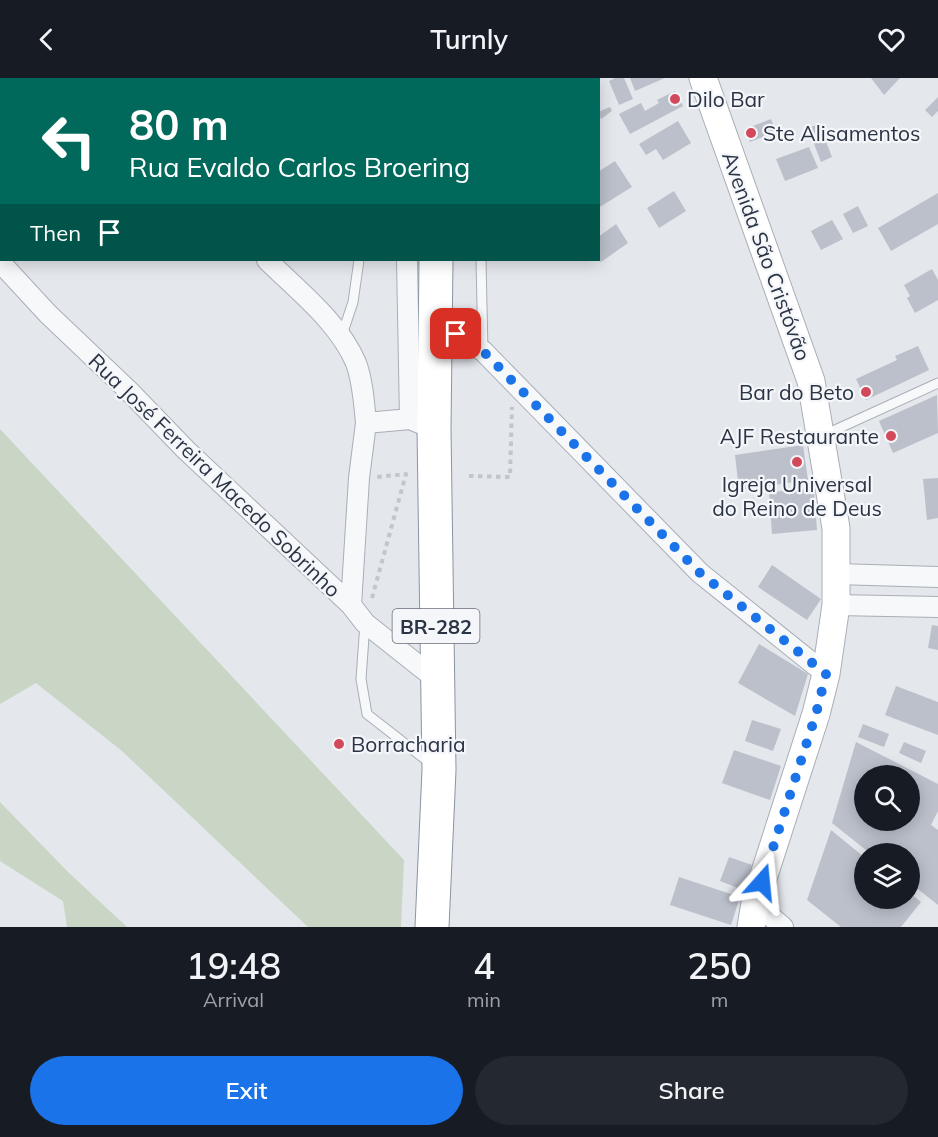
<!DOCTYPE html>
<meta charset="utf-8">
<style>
body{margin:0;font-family:Mulish,sans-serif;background:#242831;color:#f1f3f6;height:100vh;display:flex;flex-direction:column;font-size:22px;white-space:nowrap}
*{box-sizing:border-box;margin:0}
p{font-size:20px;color:#9ea1a6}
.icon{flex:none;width:33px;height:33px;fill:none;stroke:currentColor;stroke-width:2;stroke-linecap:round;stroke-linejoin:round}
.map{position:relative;height:849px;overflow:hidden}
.panel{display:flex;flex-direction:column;background:#171b24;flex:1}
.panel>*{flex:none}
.banner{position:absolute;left:0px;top:0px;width:600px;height:183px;box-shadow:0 3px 15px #0003;background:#00695c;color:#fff;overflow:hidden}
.tools{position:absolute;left:854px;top:687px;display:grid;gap:12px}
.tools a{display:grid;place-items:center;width:66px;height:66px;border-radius:50%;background:#171b24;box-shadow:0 3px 15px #0003;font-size:30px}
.pin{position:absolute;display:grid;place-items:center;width:51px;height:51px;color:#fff;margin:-26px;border-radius:12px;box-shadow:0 3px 9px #0006}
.me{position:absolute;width:66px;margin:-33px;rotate:18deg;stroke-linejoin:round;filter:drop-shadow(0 0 4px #0008)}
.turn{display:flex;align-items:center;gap:21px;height:126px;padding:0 30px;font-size:27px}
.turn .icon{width:78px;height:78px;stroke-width:2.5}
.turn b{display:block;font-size:42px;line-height:51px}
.then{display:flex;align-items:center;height:57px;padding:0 30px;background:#0003;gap:12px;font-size:22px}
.eta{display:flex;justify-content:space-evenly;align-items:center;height:102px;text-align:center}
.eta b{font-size:36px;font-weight:600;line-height:42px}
.button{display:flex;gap:12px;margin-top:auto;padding:12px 30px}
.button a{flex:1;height:69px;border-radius:36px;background:#1a73e8;color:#fff;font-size:24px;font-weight:600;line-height:69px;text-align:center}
.button a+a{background:#242831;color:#f1f3f6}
header{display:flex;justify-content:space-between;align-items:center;height:78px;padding:0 30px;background:#171b24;font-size:27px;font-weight:600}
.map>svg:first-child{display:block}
.green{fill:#c9d6c5}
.building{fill:#bbc0ca;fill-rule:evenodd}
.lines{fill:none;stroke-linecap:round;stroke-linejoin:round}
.service-casing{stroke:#a9aeb7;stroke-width:11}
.minor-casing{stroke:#a9aeb7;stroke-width:22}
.secondary-casing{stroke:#a9aeb7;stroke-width:29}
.trunk-casing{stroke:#8b94a3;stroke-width:35}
.path{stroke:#c2c5cb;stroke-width:4;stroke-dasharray:4.5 4.5;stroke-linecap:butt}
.service{stroke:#f7f8fa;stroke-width:9}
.minor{stroke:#f7f8fa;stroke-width:20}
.secondary{stroke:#fff;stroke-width:27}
.trunk{stroke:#fff;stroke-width:33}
.route{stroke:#1a73e8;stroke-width:10;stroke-dasharray:0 18}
.poi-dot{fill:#d1495b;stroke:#f4f6f9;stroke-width:2}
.labels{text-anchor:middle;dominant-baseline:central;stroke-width:4.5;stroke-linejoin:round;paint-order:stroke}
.shield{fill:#f4f6f9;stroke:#676e7b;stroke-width:1.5}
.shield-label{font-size:20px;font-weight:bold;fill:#2b3445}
.poi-label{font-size:21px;fill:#2b3445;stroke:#f4f6f9;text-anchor:start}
.street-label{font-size:21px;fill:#2b3445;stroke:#f4f6f9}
</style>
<header><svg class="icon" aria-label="back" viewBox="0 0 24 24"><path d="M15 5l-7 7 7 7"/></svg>Turnly<svg class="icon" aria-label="heart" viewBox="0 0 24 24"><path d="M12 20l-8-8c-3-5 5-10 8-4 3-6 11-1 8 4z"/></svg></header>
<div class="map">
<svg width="938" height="849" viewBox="0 0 938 849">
<rect width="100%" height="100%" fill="#e4e7ec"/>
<!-- green -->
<path class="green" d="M0 351 404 782 401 849H308L122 673 36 605 0 626Z
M0 724 68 794 127 849H67L63 823 0 783Z"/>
<!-- building -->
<path class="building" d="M615 0H624L633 21 619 27 609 3Z
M630 0H665L635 13Z
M871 0H900L884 17Z
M675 13 683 28 630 56 619 36 641 25 645 33 659 25 657 22Z
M938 19V33L932 39 925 32Z
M610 29 612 33 601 41 598 34Z
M771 41 776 54 750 64 745 51Z
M678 43 691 65 663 82 656 71 646 77 639 66Z
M819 46 832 79 821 84 808 50Z
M809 69 818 90 785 103 776 81Z
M615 83 632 109 598 130V94Z
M674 113 686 133 659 150 647 130Z
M938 115V146L891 173 878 150Z
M858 128 868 148 853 155 843 136Z
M832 142 843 161 821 172 811 153Z
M616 146 628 165 601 184 598 182V159Z
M932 191 938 202V222L915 235 907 220 910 218 904 207Z
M918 268 929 292 866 322 856 301 897 282 895 278Z
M937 317 938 355 893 375 879 343Z
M803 367 808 402 739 412 735 377Z
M938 400V440L927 442 923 401Z
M814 411 817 452 772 456 769 414Z
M772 487 821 521 807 542 758 509Z
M932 547 938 548V572L928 570Z
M759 566 808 596 795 638 738 605Z
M896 608 938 624V657L885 637Z
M752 642 781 651 773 673 745 663Z
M863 646 889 656 884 669 858 659Z
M856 664 938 706V733L931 747 938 752V827L909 804V776H871L832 745ZM864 698H909V742H864Z
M904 664 926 673 921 685 899 675Z
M734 672 781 688 770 722 722 705Z
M831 752 864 779V820H909V814L921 824 901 849H841L807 822Z
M729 779 752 787 743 812 720 803Z
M679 799 740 819 731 847 670 827Z"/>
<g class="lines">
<defs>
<path id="service" d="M481 182 483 273
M342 257 353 224 359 182
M824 357 938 305
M365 545 361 601 367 636 430 685"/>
<path id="minor" d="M91 0 92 2
M404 0V2
M267 182C297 212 339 244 356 285 363 304 364 325 366 345
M407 182 410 341
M0 184 48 236 129 313 186 372 351 527 365 545 437 602
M436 247 483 273 700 495 826 596
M836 496 938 499
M351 527 359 400 366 345 410 341 434 351
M836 527 938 529
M755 825 783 849"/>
<path id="secondary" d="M703 0 811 303 836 450V527L826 596 816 636 755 825 751 849"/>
<path id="trunk" d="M437 2V0
M432 849 439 692 434 351 436 182"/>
</defs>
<!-- service casing -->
<use href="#service" class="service-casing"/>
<!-- minor casing -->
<use href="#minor" class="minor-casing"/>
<!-- secondary casing -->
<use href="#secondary" class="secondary-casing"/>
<!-- trunk casing -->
<use href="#trunk" class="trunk-casing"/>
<!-- path -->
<path class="path" d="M469 398 510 399 512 329
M372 520 406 396 377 399"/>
<!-- service -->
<use href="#service" class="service"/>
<!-- minor -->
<use href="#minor" class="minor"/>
<!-- secondary -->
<use href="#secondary" class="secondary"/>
<!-- trunk -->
<use href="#trunk" class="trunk"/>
</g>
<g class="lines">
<!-- route -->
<path class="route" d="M456 256 483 273 700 495 826 596 816 636 762 804"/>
</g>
<!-- markers -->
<g class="poi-dot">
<circle cx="675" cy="21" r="6"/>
<circle cx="751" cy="55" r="6"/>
<circle cx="866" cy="314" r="6"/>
<circle cx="891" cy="358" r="6"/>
<circle cx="797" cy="384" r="6"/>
<circle cx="339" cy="666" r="6"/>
</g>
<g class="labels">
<!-- shield labels -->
<rect class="shield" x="392.5" y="531" width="87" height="34" rx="4.5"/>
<g class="shield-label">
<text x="436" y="548">BR-282</text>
</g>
<!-- poi labels -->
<g class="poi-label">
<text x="687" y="21">Dilo Bar</text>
<text x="763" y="55">Ste Alisamentos</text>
<text x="854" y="314" text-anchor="end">Bar do Beto</text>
<text x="879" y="358" text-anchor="end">AJF Restaurante</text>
<text x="797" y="406" text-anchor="middle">Igreja Universal<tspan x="797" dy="24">do Reino de Deus</tspan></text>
<text x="351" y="666">Borracharia</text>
</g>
<!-- street labels -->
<g class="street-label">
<text transform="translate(767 178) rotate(70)">Avenida São Cristóvão</text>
<text transform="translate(215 397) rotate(44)">Rua José Ferreira Macedo Sobrinho</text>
</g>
</g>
</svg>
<div class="tools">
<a><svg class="icon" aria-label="search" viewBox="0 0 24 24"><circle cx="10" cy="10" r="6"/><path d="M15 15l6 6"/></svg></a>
<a><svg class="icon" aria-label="layers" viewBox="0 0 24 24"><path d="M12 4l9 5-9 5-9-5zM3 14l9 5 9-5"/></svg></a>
</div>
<div class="pin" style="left:456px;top:256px;background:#d93025"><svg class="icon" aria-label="arrive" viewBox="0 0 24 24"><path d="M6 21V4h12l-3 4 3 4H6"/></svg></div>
<svg class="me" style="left:762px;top:804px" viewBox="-20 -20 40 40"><path d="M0-17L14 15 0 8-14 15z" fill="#1a73e8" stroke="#fff" stroke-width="4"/></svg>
<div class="banner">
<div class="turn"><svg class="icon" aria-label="left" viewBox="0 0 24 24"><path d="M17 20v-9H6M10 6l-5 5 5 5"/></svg><div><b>80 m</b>Rua Evaldo Carlos Broering</div></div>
<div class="then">Then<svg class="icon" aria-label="arrive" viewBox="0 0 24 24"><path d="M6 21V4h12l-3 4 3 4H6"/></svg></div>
</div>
</div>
<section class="panel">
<div class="eta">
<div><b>19:48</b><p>Arrival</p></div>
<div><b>4</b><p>min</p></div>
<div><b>250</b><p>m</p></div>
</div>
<div class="button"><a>Exit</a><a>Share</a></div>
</section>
